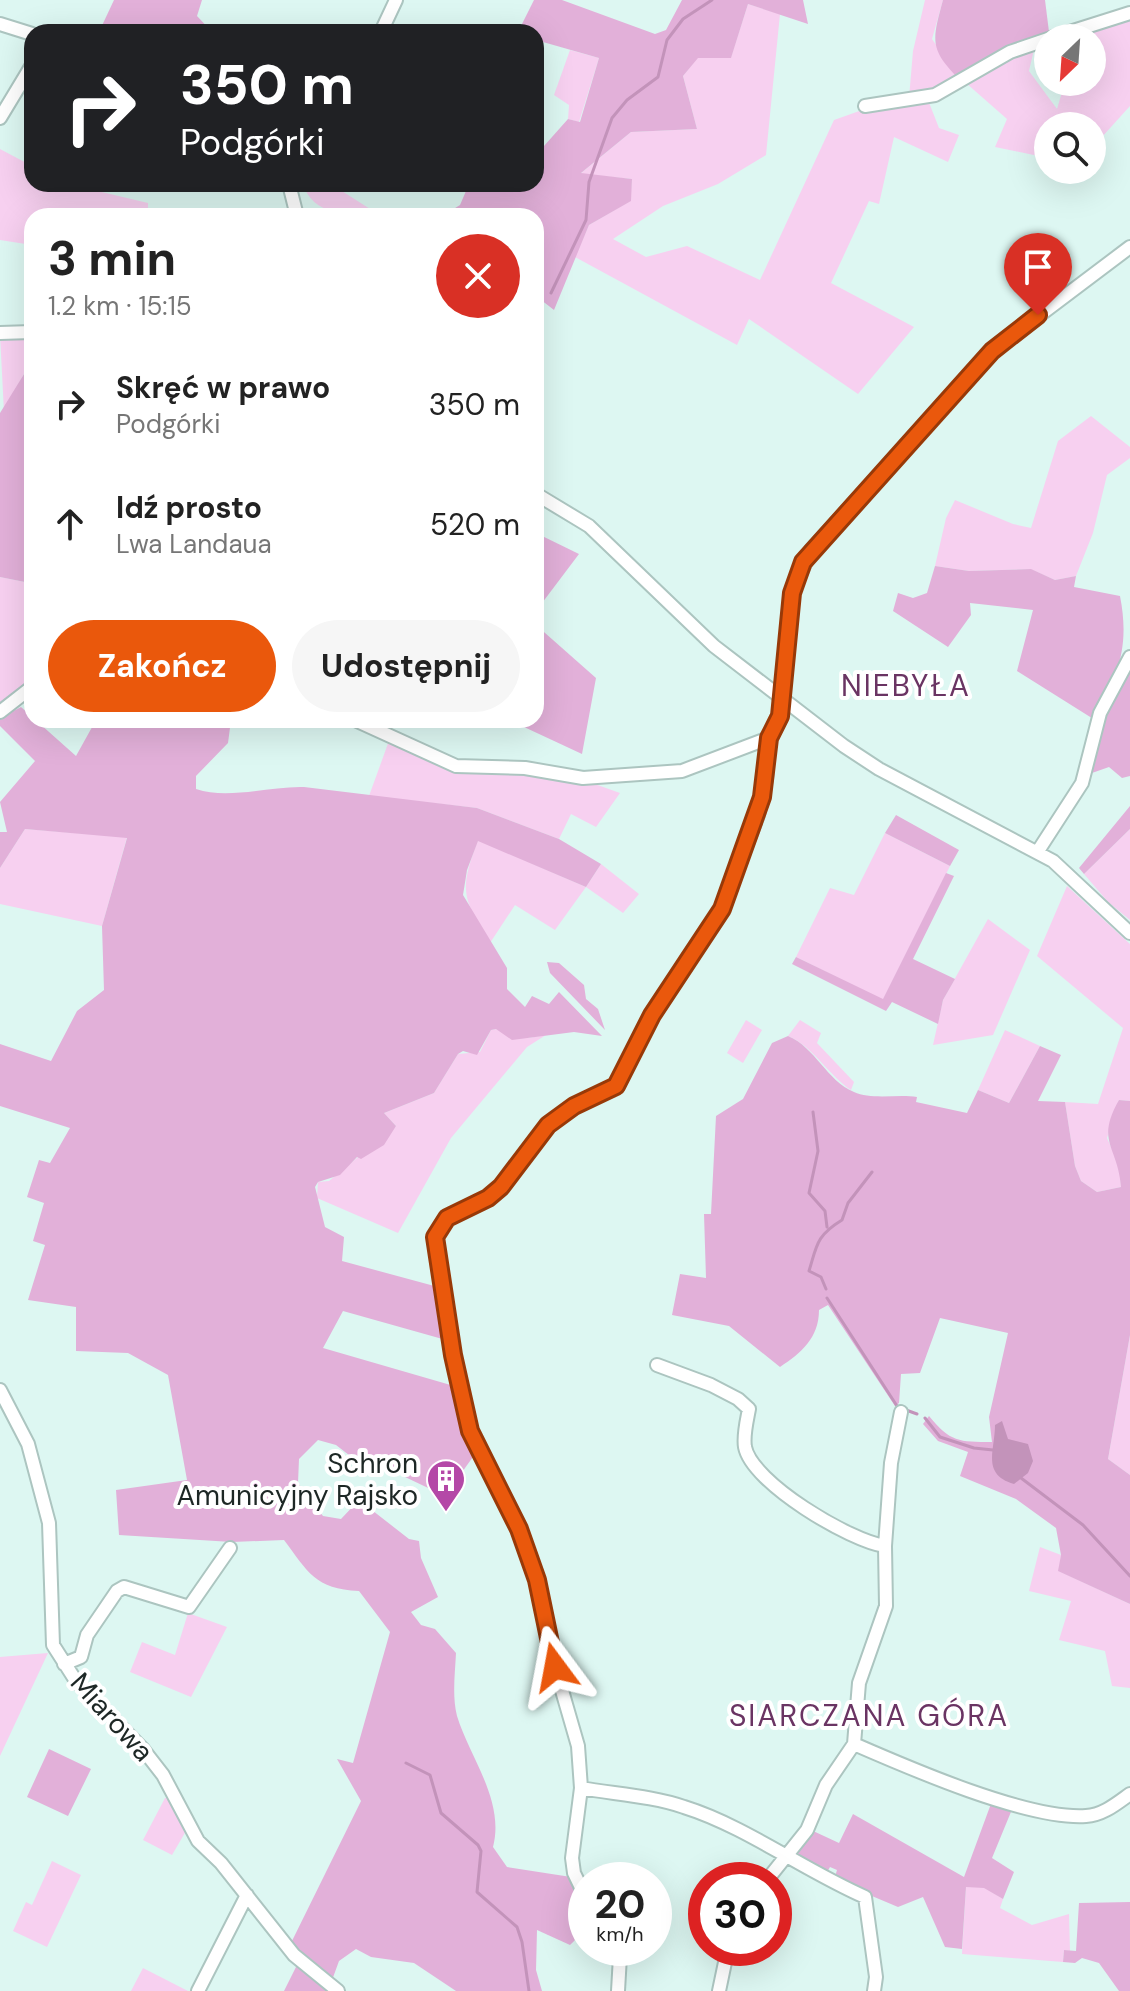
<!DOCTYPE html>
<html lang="pl">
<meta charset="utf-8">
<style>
body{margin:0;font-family:"DM Sans",sans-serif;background:#f6f6f6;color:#222;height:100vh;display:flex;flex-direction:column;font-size:30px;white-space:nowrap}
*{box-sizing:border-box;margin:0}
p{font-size:26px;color:#767676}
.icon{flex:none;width:44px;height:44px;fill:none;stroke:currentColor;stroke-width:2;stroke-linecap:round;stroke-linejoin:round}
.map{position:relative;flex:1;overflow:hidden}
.details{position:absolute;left:24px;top:208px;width:520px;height:520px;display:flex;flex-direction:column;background:#fff;border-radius:24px;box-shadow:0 8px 32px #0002}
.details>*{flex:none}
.hud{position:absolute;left:24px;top:24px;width:520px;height:168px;border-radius:24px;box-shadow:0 8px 32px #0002;background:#202124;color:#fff;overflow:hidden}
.needle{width:52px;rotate:205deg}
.controls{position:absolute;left:1034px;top:24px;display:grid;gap:16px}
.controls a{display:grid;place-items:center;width:72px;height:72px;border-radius:50%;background:#fff;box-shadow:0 8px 32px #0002;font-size:40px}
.speed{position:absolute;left:568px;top:1862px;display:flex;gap:16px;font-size:40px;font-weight:700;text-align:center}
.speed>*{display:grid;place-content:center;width:104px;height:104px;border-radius:50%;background:#fff;box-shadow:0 8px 32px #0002;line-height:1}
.speed small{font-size:20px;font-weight:400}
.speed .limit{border:12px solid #d22;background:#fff;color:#111}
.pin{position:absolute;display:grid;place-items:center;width:68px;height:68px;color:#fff;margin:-82px -34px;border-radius:50% 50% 50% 0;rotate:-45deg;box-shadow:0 0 8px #0007}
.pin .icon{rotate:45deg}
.me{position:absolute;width:88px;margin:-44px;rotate:347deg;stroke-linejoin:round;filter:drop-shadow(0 0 6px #0008)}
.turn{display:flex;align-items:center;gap:28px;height:168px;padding:0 24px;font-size:36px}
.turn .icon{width:104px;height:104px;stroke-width:2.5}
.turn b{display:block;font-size:56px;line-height:68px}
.round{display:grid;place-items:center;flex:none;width:84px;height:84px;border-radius:42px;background:#f6f6f6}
.overview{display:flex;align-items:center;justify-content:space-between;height:136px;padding:0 24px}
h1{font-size:48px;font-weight:700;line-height:60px}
.cta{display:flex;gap:16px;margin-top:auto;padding:16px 24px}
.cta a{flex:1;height:92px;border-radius:48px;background:#ea580c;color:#fff;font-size:32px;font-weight:700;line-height:92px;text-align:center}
.cta a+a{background:#f6f6f6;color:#222}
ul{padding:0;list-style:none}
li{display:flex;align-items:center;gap:24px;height:120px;padding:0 24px}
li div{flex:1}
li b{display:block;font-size:30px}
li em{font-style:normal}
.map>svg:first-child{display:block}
.green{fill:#f7d0f0}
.forest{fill:#e2b0d9}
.water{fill:#c393ba}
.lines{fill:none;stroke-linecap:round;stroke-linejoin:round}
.stream{stroke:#c393ba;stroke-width:3}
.minor-casing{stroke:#acc5c0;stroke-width:16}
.minor{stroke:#fff;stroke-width:12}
.route-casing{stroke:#983908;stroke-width:20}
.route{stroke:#ea580c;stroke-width:14}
.labels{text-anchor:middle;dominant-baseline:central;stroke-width:8;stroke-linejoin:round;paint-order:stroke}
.poi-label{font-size:28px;fill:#1d2725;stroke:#fff;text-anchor:end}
.street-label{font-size:28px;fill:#1d2725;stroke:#fff}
.neighbourhood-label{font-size:30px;letter-spacing:2px;fill:#6a3463;stroke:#fff}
</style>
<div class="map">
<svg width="1130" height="1991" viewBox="0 0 1130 1991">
<rect width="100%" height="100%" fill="#ddf7f2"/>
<!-- green -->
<path class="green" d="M925 0H943L932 39 960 80 909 98 913 51Z
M748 4 780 14 766 155 718 184 663 206 613 239 646 257 687 246 760 280 834 120 865 109 928 100 939 128 959 135 948 162 894 137 879 204 869 201 831 283 914 327 858 394 749 319 737 345 575 257 589 225 630 201 632 179 580 174 631 132 697 129 683 76 698 57H731Z
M1130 17V106L1092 148V126H1048V158L995 147 1007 119 966 83 1035 45 1029 71 1057 109 1065 82H1092V38H1076L1078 32Z
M570 50 599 58 579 122 568 119 569 105 554 95Z
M0 149 32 166V184H68L148 203V216H32V245L0 240Z
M303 184H331L381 216C353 216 313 217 303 184Z
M0 335 32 336V366H28L4 412Z
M1091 416 1130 447V458L1107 475 1093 533 1076 576 1055 580 1030 569 969 571 935 566 946 518 955 500 1013 524 1031 528 1058 441Z
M0 577 25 582 32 587V681L0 706Z
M390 738 436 762 592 783 620 793 596 827 571 814 559 839 477 808 369 796Z
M25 829 127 837 102 926 0 904V868Z
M1130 829V920L1108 902 1084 874Z
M885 833 950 866 883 1000 796 957 830 888 854 895Z
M478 840 586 887 601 864 639 894 623 913 586 887 555 930 515 905 490 943C462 897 459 891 478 840Z
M1067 886 1130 944V1101L1119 1100 1107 1138 1120 1167 1121 1187 1097 1192 1081 1181 1075 1166 1065 1102 1098 1104 1123 1028 1037 956Z
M988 919 1030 950 993 1035 933 1045 943 1000Z
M746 1020 762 1030 743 1063 727 1053Z
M800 1020 821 1033 817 1043 854 1082 851 1090C827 1074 814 1047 788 1036Z
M496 1029 528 1038 546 1035 527 1047 451 1138 398 1233 317 1198 318 1182 329 1181 396 1126 384 1113 434 1093 458 1054 480 1052 491 1030Z
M1005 1030 1040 1046 1009 1103 978 1090Z
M1130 1335V1475L1108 1459Z
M1040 1547 1061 1555 1059 1571 1130 1604V1688L1112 1686 1105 1651 1059 1640 1071 1601 1029 1591Z
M188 1613 227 1627 191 1697 130 1672 142 1642 175 1655Z
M48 1653 0 1756V1657Z
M165 1798H169L186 1831 172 1855 143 1840Z
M52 1861 81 1875 47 1947 13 1931 26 1902 32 1905Z
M966 1887H984L1003 1899 1000 1908 1032 1925 1069 1914 1070 1951 1064 1950 1063 1962 962 1954Z
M143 1968 188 1991H131Z"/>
<!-- forest -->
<path class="forest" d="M114 0H202L197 16 212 32H99Z
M534 0H562L655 34 666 30 682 0H803L808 24 748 4 731 58H698L683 76 697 129 631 132 581 173 632 179 631 201 589 225 554 310 536 296V216H442L460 205 469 184H536V155L568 119 580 122 599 58 536 40V32H518Z
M943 0H1045L1049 32 1006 51 960 80C929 49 932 41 943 0Z
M29 366H32V587L25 582 0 577V413Z
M536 533 579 554 536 611Z
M935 566 969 571 1031 569 1055 580 1076 576 1074 587 1120 596C1130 647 1118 675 1095 720L1017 671 1033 610 970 603 971 615 948 647 893 611 898 593 913 598 927 593Z
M536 625 596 678 582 754 509 720H536Z
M1130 670V776L1122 778 1109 767 1092 773 1100 722Z
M21 707 76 756 96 720H231L228 743 196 776V789C228 800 269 786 304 787L477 808 559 839 601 864 586 887 478 841 467 870 463 895 507 968V989L525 1007 532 996 549 1004 559 992 602 1036 574 1032 512 1040 496 1029 491 1030 477 1055 463 1051 458 1054 434 1093 384 1113 396 1126 384 1145 361 1159 357 1157 340 1175 318 1182 315 1187 325 1227 344 1237 342 1261 438 1287 446 1340 343 1311 323 1348 454 1386 466 1439 475 1454 445 1496 363 1457 358 1462 336 1445 318 1440 299 1459 298 1483 323 1516 341 1519 359 1500 409 1539 419 1541 421 1558 438 1597 411 1612 421 1625 435 1629 456 1653C455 1674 452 1696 457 1716 470 1758 505 1801 493 1847L507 1867 571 1877C582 1904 595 1922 570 1945L537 1930 536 1970 542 1991H456L414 1963 371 1957 356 1949 339 1961 331 1983 290 1945 361 1801 337 1759 353 1763 390 1632 359 1591C315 1589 308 1572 284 1540L232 1542 119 1535 116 1490 187 1480 168 1375 128 1353 76 1351V1307L28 1300 45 1245 33 1241 44 1203 27 1197 39 1160 50 1163 70 1128 0 1106V1044L51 1061 77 1011 104 990 102 926 127 838 25 829 0 868V832H7L0 802 35 761 0 726V718Z
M1130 806V829L1084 874 1079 868Z
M896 815 959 850 950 866 885 833Z
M946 873 954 876 913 959 955 979 943 1000 938 1024 892 1002 886 1011 792 964 796 957 883 999Z
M547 962 559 963 584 985 586 999 598 1009 605 1030 550 973Z
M788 1036C816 1048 826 1080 854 1092 871 1100 898 1094 917 1097L916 1102 967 1113 978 1090 1009 1103 1040 1046 1061 1055 1038 1101 1065 1102 1075 1166 1081 1181 1097 1192 1121 1187C1118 1146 1095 1142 1119 1100L1130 1101V1335L1108 1459 1130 1475V1604L1058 1571 1061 1555 1056 1528 1016 1499 960 1476 968 1452 938 1441 923 1424 929 1416C950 1442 959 1442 992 1442L989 1417 1008 1333 940 1318 920 1373 901 1374 899 1403 895 1406 828 1305 819 1310C819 1338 801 1353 780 1367L729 1326 672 1315 680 1274 706 1278 704 1214H711L716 1116 743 1099 772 1043Z
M49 1749 91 1769 68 1816 27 1797Z
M992 1801 1013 1807 992 1858 1014 1872 1003 1899 984 1888 966 1887 962 1949 945 1947 923 1897 898 1907 834 1880 837 1870 830 1867 826 1874 792 1854 811 1830 839 1843 853 1814 964 1877Z
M1130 1902V1991H1119L1099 1963 1082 1958 1075 1963 1063 1962 1064 1950 1076 1951 1079 1903Z
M299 1961 334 1991H284Z"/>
<!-- water -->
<path class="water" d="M1002 1421 1008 1439 1028 1444 1033 1461 1028 1473 1014 1484C981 1474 995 1451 995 1425Z"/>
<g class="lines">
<!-- stream -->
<path class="stream" d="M551 293 586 220 589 182 612 118 627 100 658 77 667 40 683 19 712 0
M813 1112 818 1151 809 1193 825 1211 827 1227
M826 1289 821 1277 809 1271C817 1245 816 1236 842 1220L848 1203 872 1172
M827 1298 897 1406
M906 1410 917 1414
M925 1418 940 1437 974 1448 993 1450
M1021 1478 1083 1525 1130 1576
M406 1763 430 1775 441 1813 478 1845 481 1851 477 1892 517 1927 522 1942 529 1991"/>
<defs>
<path id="minor" d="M0 24 32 34
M381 32 396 0
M1051 38 1130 13
M865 106 935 95 1010 52 1048 39
M0 118 32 65
M289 184 297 216
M0 333 32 332
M536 494 589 526 714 646 844 746 879 769 1053 861 1130 933
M0 712 32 687
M355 720 456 766 525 768 583 778 682 771 769 738
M1038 851 1082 783 1100 713 1130 657
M657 1365 711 1385 738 1399 749 1409C747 1420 743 1435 745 1447 752 1483 850 1541 885 1546
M0 1390 28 1444 49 1523 53 1645 76 1681 142 1748 163 1775 198 1841 221 1863 294 1955 338 1991
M64 1664 81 1657 87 1635 117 1591 124 1587 189 1607 230 1548
M854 1744C909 1768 1028 1820 1086 1816 1103 1815 1116 1804 1130 1794
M581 1788C614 1794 652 1796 684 1807 745 1826 805 1871 865 1897L876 1977 874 1991
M767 1880 807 1830 826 1785 854 1744 859 1683 886 1606 885 1546 891 1463 901 1412
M586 1898 574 1873 572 1858 581 1788 578 1746 548 1642 540 1588 519 1529 470 1431 453 1355 435 1237 447 1218 488 1198 501 1187 548 1125 574 1106 616 1086 652 1015 722 909 758 815 766 779 769 738 780 716 792 593 811 550 992 351 1130 247
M615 1948 620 1956 618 1991
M198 1991 247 1895
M719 1991 728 1948"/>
</defs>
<!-- minor casing -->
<use href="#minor" class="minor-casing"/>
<!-- minor -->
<use href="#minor" class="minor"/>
</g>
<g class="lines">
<defs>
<path id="route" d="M555 1667 537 1580 519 1529 470 1431 453 1355 435 1237 447 1218 488 1198 501 1187 548 1125 574 1106 616 1086 652 1015 722 909 762 797 769 738 780 716 792 593 803 562 992 351 1038 315"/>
</defs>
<!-- route casing -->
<use href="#route" class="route-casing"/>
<!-- route -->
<use href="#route" class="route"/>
</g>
<!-- icons -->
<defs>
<symbol id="building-pin" viewBox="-11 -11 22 30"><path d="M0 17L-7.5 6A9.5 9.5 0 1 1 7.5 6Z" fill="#b448a7" stroke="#fff"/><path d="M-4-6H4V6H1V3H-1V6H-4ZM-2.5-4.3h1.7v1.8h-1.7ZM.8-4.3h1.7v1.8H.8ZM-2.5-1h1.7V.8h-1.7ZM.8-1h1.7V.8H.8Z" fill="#fff"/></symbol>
</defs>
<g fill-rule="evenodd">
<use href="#building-pin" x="424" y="1457" width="44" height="60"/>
</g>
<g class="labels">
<!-- poi labels -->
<g class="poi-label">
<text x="418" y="1463">Schron<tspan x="418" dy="32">Amunicyjny Rajsko</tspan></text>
</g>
<!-- street labels -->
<g class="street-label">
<text transform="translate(112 1717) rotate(48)">Miarowa</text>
</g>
<!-- neighbourhood labels -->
<g class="neighbourhood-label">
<text x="906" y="685">NIEBYŁA</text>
<text x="869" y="1715">SIARCZANA GÓRA</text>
</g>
</g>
</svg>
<div class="controls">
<a><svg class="needle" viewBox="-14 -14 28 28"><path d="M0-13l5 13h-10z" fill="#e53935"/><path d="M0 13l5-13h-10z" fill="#767676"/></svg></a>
<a><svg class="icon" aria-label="search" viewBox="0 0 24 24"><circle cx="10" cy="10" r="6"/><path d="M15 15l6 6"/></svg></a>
</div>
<div class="speed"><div>20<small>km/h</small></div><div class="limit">30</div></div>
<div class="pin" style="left:1038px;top:315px;background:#d93025"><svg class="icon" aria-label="arrive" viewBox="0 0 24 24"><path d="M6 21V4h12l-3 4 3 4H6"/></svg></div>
<svg class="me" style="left:555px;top:1667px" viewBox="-20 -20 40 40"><path d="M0-17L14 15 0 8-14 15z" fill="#ea580c" stroke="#fff" stroke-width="4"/></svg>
<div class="hud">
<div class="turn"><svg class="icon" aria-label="right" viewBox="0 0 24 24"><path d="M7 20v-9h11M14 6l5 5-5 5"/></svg><div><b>350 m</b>Podgórki</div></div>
</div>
<section class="details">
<div class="overview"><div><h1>3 min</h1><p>1.2 km · 15:15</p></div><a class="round" style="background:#d93025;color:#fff"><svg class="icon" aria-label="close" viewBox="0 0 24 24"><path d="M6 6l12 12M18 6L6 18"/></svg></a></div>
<ul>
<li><svg class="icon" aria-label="right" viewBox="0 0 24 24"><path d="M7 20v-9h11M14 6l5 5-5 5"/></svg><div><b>Skręć w prawo</b><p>Podgórki</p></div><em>350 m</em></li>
<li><svg class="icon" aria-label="ahead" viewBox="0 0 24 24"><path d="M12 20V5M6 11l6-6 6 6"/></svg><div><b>Idź prosto</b><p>Lwa Landaua</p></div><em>520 m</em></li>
</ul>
<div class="cta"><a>Zakończ</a><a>Udostępnij</a></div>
</section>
</div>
